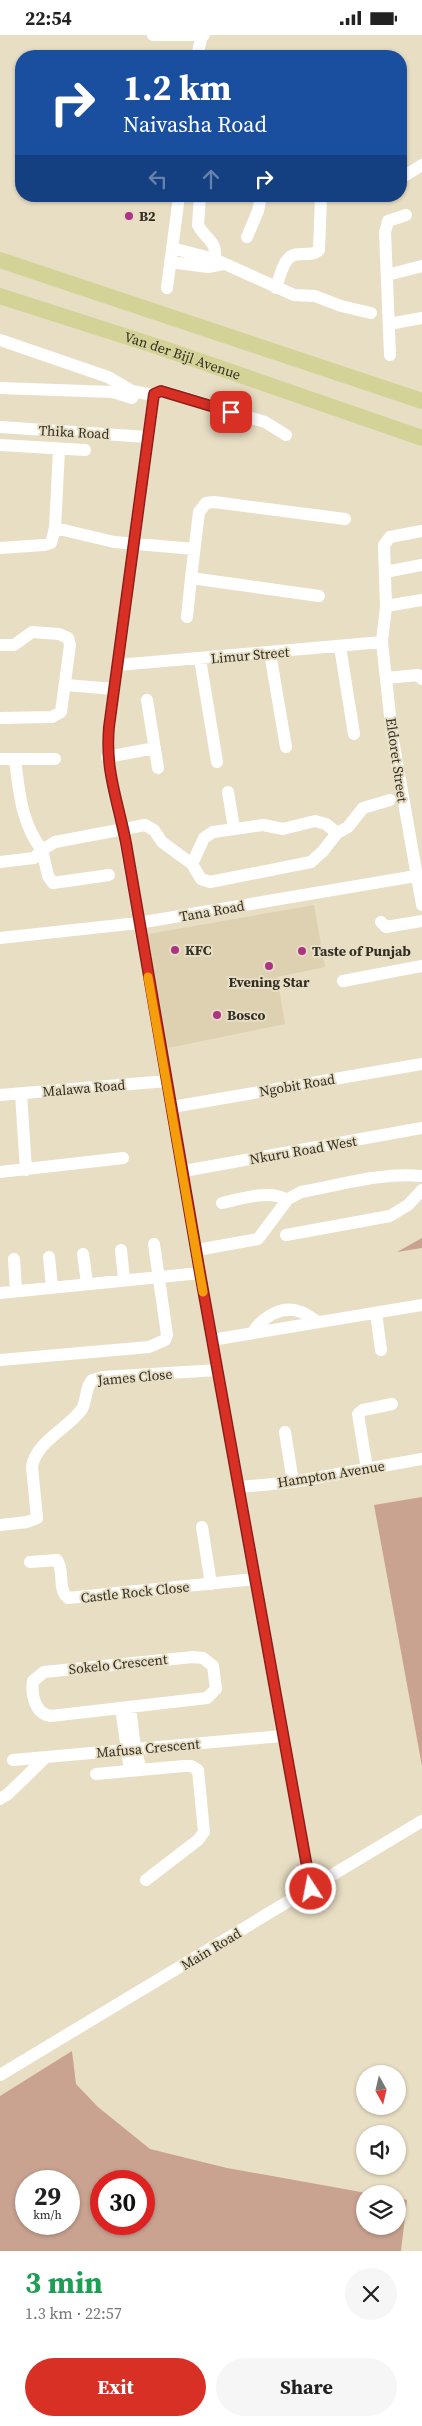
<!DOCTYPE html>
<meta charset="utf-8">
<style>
body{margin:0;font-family:"Source Serif 4",serif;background:#f6f6f6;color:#222;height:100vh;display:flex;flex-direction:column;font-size:19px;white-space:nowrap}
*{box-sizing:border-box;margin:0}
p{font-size:16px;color:#767676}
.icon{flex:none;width:28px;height:28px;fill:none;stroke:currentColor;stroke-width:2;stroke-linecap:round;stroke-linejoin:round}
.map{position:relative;height:2216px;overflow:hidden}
.drawer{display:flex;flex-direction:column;background:#fff;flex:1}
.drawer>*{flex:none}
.banner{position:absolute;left:15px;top:15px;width:392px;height:152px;border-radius:20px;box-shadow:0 1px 4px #0004;background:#1a4fa0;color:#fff;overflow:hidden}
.needle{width:32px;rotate:172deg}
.tools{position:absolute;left:356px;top:2030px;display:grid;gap:10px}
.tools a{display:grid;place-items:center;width:50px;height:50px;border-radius:50%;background:#fff;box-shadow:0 1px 4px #0004;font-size:25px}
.speed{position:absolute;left:15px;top:2135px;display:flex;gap:10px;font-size:25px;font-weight:700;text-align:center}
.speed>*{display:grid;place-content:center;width:65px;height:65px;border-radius:50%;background:#fff;box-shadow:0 1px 4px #0004;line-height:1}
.speed small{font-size:12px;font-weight:400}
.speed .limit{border:8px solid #d22;background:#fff;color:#111}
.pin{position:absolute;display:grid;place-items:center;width:42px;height:42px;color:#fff;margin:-21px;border-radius:10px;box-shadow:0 2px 8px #0006}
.me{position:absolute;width:55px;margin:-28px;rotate:349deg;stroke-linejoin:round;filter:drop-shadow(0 0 4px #0008)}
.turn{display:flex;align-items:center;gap:18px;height:105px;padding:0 25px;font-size:22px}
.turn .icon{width:65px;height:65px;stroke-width:2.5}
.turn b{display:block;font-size:35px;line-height:42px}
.lanes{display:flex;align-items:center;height:48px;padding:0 25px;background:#0003;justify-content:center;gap:25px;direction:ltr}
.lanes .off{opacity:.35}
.round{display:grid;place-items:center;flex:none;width:52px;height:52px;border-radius:26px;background:#f6f6f6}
.headline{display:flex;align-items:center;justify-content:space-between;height:85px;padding:0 25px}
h1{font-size:30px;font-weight:700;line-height:38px;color:#1e9e55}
.primary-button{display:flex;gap:10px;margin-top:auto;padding:10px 25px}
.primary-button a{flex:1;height:58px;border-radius:30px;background:#d93025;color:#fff;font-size:20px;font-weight:700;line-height:58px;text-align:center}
.primary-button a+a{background:#f6f6f6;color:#222}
.status{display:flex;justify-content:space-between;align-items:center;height:35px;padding:0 25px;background:#fff;direction:ltr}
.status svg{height:14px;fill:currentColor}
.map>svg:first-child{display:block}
.built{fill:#ded1b1}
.green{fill:#c9a290;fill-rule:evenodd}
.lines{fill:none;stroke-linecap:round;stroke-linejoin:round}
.minor{stroke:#fff;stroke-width:12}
.major{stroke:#d3d398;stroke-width:16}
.route-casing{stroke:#8d1f18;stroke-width:12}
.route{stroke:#d93025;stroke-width:9}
.slow{stroke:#f59e0b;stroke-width:9}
.poi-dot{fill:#ad3386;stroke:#e8dec4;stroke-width:2}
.labels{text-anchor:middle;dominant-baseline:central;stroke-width:4;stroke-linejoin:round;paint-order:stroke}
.poi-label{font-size:14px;font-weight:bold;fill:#322e24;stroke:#e8dec4;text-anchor:start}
.street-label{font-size:14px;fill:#322e24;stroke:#e8dec4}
</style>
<div class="status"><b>22:54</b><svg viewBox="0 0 49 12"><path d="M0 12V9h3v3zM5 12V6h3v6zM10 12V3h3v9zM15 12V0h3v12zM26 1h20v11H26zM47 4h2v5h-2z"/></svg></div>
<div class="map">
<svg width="422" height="2216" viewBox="0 0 422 2216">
<rect width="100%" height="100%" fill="#e8dec4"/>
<!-- built -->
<path class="built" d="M314 870 325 932 277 942 285 989 168 1013 148 899Z"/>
<!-- green -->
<path class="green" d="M422 1203V1213L397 1217Z
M422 1462V1731L374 1470Z
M72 2016 76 2049 98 2072 150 2114 227 2133 372 2159H365V2191H398V2163L407 2165 401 2216H0V2061ZM26 2146H69V2189H26ZM101 2146H144V2189H101Z"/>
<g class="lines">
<!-- minor -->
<path class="minor" d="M153 0H204
M197 21 202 0
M401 143 422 130
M200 161 198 190C204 203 219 207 214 224
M247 202 258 176 261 161
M172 213 214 224 294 260 315 261 341 271 371 278
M170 227 208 232 223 229
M387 240 422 231
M167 253 179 161
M276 253C279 245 282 229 289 223 297 215 311 223 319 215L321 161
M389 289 422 283
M0 305 108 342 132 356 153 360
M390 320 385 197 388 186 406 180
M0 353 113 357 132 363
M0 392 148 402
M286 400 265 387 163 356 154 359 109 692C106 728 113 758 123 793L200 1238 311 1854
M0 410 85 415
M55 493 114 507 194 514
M422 496 390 502 384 510 386 571 382 607 392 699 422 870
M0 513 44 510 51 508 55 493 59 415
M385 537 422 530
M319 561 191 543 199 477 206 468 214 467 345 484
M386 571 422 565
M187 582 191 543
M0 610H14L32 597 59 599 68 603 70 610 61 677 52 682 0 683
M340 612 354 699
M270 618 286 712
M200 624 217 727
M118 630 382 607
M386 643 418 640 422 644
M66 650 114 654
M147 665 158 733
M107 722 155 713
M0 724H15C19 756 21 788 42 815L34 823 0 827
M15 724H55
M228 757 234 793
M192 829 204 803 213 797 263 790 283 794 315 786 326 789 337 798 348 792 363 773 390 765
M109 840 53 848 48 841 42 815 55 807 145 790 154 795 162 807 192 829 201 844 210 847 311 827 323 816 337 798
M381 887 386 892 422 886
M0 903 138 888 422 840
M343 946 422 931
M21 1059 26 1135
M0 1060 167 1046
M172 1072 422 1029
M184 1136 422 1093
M0 1137 123 1123
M222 1168C241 1164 270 1154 287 1165
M286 1200 390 1181 408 1170 422 1155
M121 1215 124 1244
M197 1215 258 1204 288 1164 301 1157C340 1150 382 1137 422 1141
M83 1219 87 1248
M49 1222 52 1252
M14 1224 16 1255
M0 1258 200 1238
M376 1278 381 1315
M253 1297C262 1283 282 1269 301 1277 307 1279 312 1284 318 1287
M212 1305 422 1270
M0 1325 149 1312 165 1305 167 1300 154 1209
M285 1397 293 1447
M367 1434 358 1379 363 1375 392 1369
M240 1452 293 1447 422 1424
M0 1490 27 1487 37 1483 32 1432C36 1406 68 1394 82 1374 87 1365 85 1353 92 1345L103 1342 218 1335
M202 1492 211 1549
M30 1527 57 1525C65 1536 57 1554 68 1563L255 1544
M193 1622 203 1623 213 1631 216 1654 207 1663 51 1681C35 1679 31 1660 33 1646L44 1637Z
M130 1672 135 1713 141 1735
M121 1673 130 1736
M13 1725 282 1701
M96 1739 184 1731H191L198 1735 204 1797 198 1805 146 1845
M0 1764 8 1759 46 1722
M0 2040 422 1786"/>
<!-- major -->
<g class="major">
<path d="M0 225 422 366"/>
<path id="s1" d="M0 261 162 313 422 403"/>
</g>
</g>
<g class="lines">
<defs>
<path id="route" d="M231 377 161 356 154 359 109 692C105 737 118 766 126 808L200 1238 311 1854"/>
</defs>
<!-- route casing -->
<use href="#route" class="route-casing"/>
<!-- route -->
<use href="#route" class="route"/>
<!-- slow -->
<path class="slow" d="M148 942 203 1257"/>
</g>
<!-- markers -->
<g class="poi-dot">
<circle cx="129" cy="181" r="5"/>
<circle cx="175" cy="915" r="5"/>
<circle cx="302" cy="916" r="5"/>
<circle cx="269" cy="931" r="5"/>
<circle cx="217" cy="980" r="5"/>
</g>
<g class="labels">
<!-- poi labels -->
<g class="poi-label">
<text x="139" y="181">B2</text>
<text x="185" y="915">KFC</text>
<text x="312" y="916">Taste of Punjab</text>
<text x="269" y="947" text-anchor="middle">Evening Star</text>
<text x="227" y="980">Bosco</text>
</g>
<!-- street labels -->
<g class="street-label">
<text stroke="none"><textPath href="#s1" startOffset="192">Van der Bijl Avenue</textPath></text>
<text transform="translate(74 397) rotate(3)">Thika Road</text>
<text transform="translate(250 620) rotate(-5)">Limur Street</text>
<text transform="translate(397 725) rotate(82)">Eldoret Street</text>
<text transform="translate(212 876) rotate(-10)">Tana Road</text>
<text transform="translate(297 1050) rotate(-10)">Ngobit Road</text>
<text transform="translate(84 1053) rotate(-5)">Malawa Road</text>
<text transform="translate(303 1115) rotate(-10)">Nkuru Road West</text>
<text transform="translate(135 1342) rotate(-5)">James Close</text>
<text transform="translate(331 1439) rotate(-9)">Hampton Avenue</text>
<text transform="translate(135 1557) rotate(-6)">Castle Rock Close</text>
<text transform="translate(118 1629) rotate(-6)">Sokelo Crescent</text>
<text transform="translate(148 1713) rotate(-5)">Mafusa Crescent</text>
<text transform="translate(211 1914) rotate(-31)">Main Road</text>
</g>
</g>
</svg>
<div class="tools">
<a><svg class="needle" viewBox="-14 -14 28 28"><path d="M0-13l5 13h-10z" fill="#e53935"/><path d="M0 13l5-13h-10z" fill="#767676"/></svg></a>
<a><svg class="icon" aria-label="sound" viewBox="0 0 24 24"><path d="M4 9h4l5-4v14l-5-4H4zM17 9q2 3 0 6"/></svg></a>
<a><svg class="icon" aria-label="layers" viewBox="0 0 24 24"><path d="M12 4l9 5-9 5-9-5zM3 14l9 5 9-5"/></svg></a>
</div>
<div class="speed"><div>29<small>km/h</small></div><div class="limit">30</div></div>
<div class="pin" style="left:231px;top:377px;background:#d93025"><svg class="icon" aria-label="arrive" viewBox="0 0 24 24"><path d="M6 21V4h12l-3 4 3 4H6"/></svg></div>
<svg class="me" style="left:311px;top:1854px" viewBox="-20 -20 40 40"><circle r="17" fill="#d93025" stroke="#fff" stroke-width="3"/><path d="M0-11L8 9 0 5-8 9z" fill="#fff"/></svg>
<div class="banner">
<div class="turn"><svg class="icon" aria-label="right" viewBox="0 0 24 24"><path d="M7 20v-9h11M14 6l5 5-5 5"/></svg><div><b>1.2 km</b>Naivasha Road</div></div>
<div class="lanes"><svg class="icon off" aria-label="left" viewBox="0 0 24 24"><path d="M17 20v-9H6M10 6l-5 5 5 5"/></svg><svg class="icon off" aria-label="ahead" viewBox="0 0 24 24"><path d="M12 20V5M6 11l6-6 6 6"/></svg><svg class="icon" aria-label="right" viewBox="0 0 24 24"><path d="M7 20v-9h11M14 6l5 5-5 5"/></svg></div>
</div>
</div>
<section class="drawer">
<div class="headline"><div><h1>3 min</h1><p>1.3 km · 22:57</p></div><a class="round"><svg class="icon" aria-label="close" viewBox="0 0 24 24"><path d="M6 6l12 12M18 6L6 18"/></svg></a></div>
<div class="primary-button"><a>Exit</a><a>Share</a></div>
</section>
